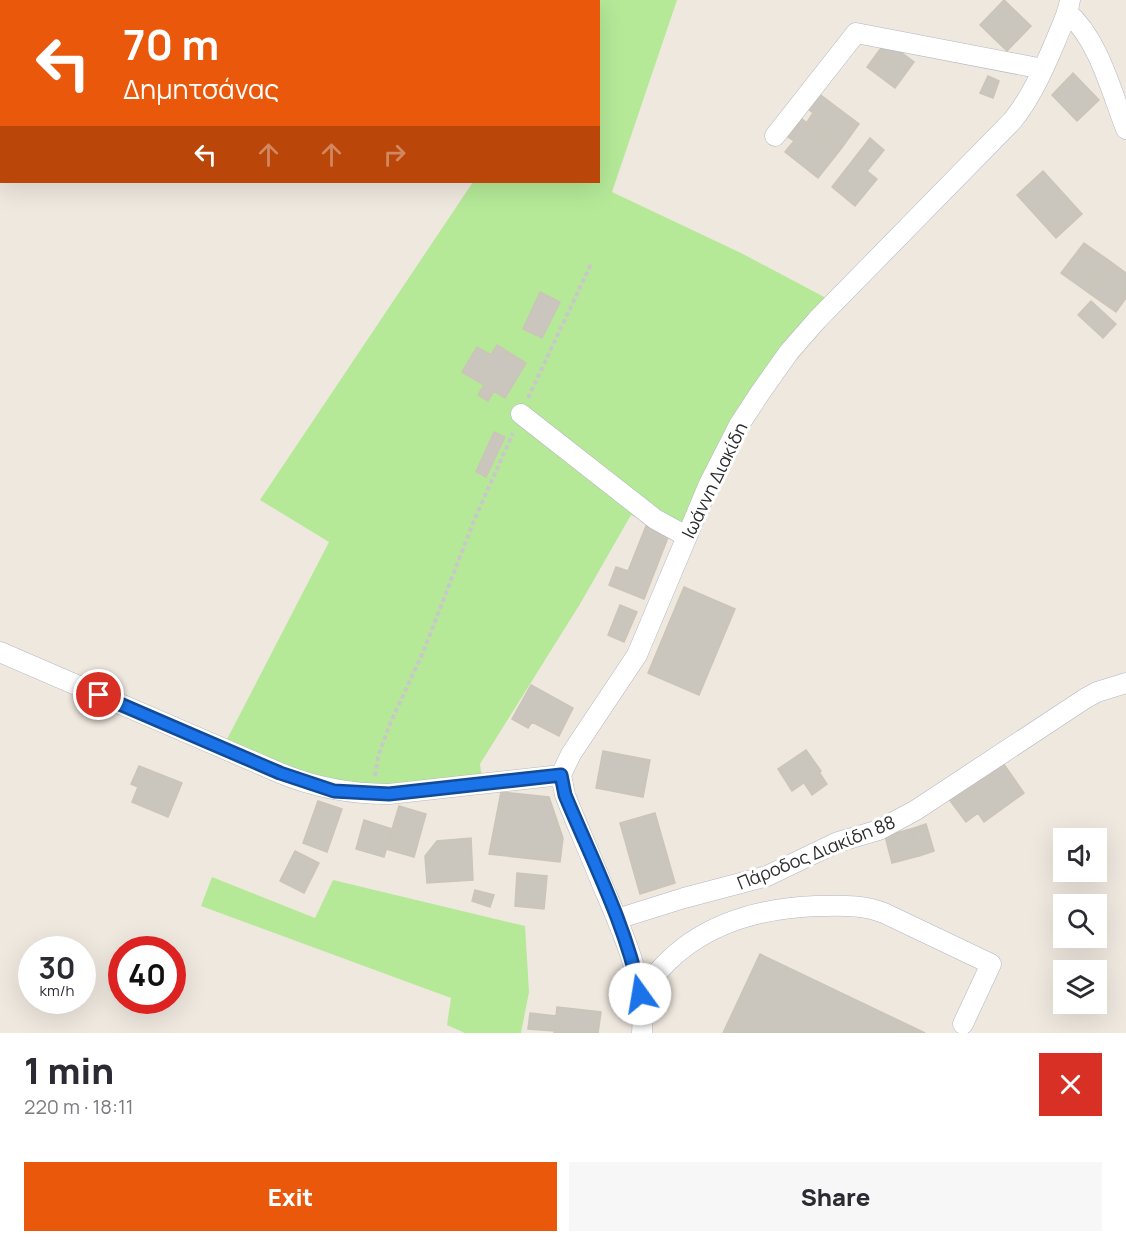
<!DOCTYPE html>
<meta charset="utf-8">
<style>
body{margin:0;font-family:Manrope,sans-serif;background:#f7f7f7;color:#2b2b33;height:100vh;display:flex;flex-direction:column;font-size:22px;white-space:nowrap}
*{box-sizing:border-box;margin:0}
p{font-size:20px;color:#7c7c81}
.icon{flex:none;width:33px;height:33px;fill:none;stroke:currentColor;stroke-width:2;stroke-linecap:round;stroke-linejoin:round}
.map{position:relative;height:1033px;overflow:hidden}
.sheet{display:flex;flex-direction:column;background:#fff;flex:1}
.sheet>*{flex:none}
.top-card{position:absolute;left:0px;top:0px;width:600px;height:183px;box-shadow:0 6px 24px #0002;background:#ea580c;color:#fff;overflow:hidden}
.tools{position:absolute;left:1053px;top:828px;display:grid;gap:12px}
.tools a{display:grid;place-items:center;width:54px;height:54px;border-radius:0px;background:#fff;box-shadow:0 6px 24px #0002;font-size:30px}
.speed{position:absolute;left:18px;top:936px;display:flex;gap:12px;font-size:30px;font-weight:700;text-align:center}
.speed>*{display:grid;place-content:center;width:78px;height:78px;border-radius:50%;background:#fff;box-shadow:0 6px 24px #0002;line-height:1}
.speed small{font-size:15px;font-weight:400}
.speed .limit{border:9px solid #d22;background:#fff;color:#111}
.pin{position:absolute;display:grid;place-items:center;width:51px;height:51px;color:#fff;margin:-26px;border:3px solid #fff;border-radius:50%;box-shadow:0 2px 6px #0007}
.me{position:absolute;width:66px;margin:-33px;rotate:347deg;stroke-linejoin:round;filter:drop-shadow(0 0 4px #0008)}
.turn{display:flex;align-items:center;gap:21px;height:126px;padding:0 24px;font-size:27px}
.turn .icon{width:78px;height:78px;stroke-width:2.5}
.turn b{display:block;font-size:42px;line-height:51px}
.lanes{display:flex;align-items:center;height:57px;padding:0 24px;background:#0003;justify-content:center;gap:30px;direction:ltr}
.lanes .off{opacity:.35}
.round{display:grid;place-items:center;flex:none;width:63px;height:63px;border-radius:0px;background:#f7f7f7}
.head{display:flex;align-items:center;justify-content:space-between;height:102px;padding:0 24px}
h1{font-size:36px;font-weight:800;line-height:45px}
.cta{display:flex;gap:12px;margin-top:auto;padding:12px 24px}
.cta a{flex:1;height:69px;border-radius:0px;background:#ea580c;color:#fff;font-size:24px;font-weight:800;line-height:69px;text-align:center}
.cta a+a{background:#f7f7f7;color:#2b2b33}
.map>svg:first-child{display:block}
.green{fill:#b5e998}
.building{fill:#cbc6bd;stroke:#cbc4b8;stroke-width:1.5}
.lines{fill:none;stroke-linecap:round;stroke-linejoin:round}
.minor-casing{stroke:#b3b6c1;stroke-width:21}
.path{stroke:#c8c8c8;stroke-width:4;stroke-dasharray:4.5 3;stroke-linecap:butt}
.minor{stroke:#fff;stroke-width:20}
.route-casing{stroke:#114b97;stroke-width:15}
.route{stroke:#1a73e8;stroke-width:10}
.labels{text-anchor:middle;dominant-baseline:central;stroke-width:6;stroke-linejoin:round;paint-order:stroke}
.street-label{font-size:18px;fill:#2d2d2d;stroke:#fff}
</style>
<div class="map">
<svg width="1126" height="1033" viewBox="0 0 1126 1033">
<rect width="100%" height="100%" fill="#efe8df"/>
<!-- green -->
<path class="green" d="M571 0H677L612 192 743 254 826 298 679 539 631 515 580 604 480 764 482 778 348 789 224 745 329 542 260 500 473 182H598V2L570 1Z
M212 877 315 918 333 880 525 926 529 992 521 1033H465L447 1025 451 998 201 906Z"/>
<!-- building -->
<path class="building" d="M1004 0 1031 26 1007 51 980 25Z
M886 41 914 62 895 88 867 67Z
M1073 73 1099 100 1077 121 1052 95Z
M988 76 999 81 993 98 980 93Z
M818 93 859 124 841 149 807 122 813 113 807 108Z
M802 119 841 149 818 178 785 152 794 141 788 137Z
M870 138 884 150 867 171 877 179 855 206 832 187Z
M1043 171 1082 214 1056 238 1017 195Z
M1084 243 1111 262 1089 293 1061 273Z
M1111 262 1126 273V298L1116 312 1089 293Z
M540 292 560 302 542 338 523 329Z
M1091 301 1116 324 1103 338 1078 315Z
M497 345 526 363 505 398 494 391 488 401 478 395 484 385 462 372 477 347 491 355Z
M494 432 505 437 486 477 476 472Z
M646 526 669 535 644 599 609 585 616 567 628 571Z
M684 587 735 609 699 695 648 673Z
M620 605 637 612 624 642 608 635Z
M531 685 573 708 559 736 532 722 528 728 512 719Z
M806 750 821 771 792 791 778 769Z
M603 751 650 760 643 797 596 788Z
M1001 760 1024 793 984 822 978 813 966 822 948 798Z
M139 766 182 783 168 817 132 802 138 787 131 784Z
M819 772 827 784 812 795 804 783Z
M501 792 549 797 563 838 560 862 489 854Z
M318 801 342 809 327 852 303 843Z
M399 806 426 814 414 857 386 849Z
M655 813 675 883 640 894 620 823Z
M364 820 392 829 384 857 356 849Z
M926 824 934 851 919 856 911 829Z
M911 829 919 856 892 863 885 836Z
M471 838 473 880 427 883 425 856 437 841Z
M295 851 319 863 304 893 280 881Z
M517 873 547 876 544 909 515 906Z
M475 890 494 895 490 907 472 901Z
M760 954 925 1033H723Z
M557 1007 601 1012 598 1033H554Z
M530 1013 556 1016 554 1031 528 1029Z"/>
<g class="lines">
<defs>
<path id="minor" d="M1067 12C1099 40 1111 91 1126 129
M775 136 856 33 1043 69
M521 414 655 519 686 536
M0 652 280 773C316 788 350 794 389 794L561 775
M617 919 684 898 767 876 838 842 879 830 916 810 1086 698 1097 692 1126 683
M640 997C679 932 744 909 816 906 840 906 861 904 884 913L991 964 963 1024
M642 1033C646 981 622 931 602 884 590 854 577 825 565 795L561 775 571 754 637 655 709 484 739 425 760 393 789 352 817 320 1013 120C1032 96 1044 68 1056 40 1061 27 1068 14 1070 0"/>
</defs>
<!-- minor casing -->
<use href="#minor" class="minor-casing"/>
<!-- path -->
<path class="path" d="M528 398 591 264
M375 776 378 757 389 726 424 650 475 518 513 433"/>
<!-- minor -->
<use href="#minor" class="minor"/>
</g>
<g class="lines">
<defs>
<path id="route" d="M99 695 280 773 334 791 389 794 561 775 565 795C592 860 626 925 640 994"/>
</defs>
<!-- route casing -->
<use href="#route" class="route-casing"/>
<!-- route -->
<use href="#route" class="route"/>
</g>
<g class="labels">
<!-- street labels -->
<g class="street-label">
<text transform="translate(714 480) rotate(-64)">Ιωάννη Διακίδη</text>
<text transform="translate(816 852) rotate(-22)">Πάροδος Διακίδη 88</text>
</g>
</g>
</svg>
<div class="tools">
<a><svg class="icon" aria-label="sound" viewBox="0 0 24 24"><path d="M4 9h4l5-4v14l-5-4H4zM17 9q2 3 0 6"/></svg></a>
<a><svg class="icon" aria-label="search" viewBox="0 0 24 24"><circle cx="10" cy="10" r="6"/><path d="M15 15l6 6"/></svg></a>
<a><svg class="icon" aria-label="layers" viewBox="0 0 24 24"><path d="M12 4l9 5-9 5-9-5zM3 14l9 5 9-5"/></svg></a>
</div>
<div class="speed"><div>30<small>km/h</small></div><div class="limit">40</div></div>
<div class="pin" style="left:99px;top:695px;background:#d93025"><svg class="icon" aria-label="arrive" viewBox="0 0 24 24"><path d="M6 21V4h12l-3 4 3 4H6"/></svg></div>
<svg class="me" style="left:640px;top:994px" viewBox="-20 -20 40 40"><circle r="19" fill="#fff"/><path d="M0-13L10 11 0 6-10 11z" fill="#1a73e8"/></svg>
<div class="top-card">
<div class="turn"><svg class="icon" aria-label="left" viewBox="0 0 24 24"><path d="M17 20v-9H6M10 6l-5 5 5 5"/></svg><div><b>70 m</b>Δημητσάνας</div></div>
<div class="lanes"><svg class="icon" aria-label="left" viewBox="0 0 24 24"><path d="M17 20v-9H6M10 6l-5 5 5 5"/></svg><svg class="icon off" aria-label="ahead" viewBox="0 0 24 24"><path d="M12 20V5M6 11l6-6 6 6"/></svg><svg class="icon off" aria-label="ahead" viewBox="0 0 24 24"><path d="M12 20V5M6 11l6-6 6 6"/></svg><svg class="icon off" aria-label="right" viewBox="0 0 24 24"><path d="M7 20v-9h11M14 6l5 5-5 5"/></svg></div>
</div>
</div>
<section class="sheet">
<div class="head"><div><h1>1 min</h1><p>220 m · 18:11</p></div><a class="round" style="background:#d93025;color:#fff"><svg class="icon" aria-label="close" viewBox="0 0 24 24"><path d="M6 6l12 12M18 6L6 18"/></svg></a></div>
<div class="cta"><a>Exit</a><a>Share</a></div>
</section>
